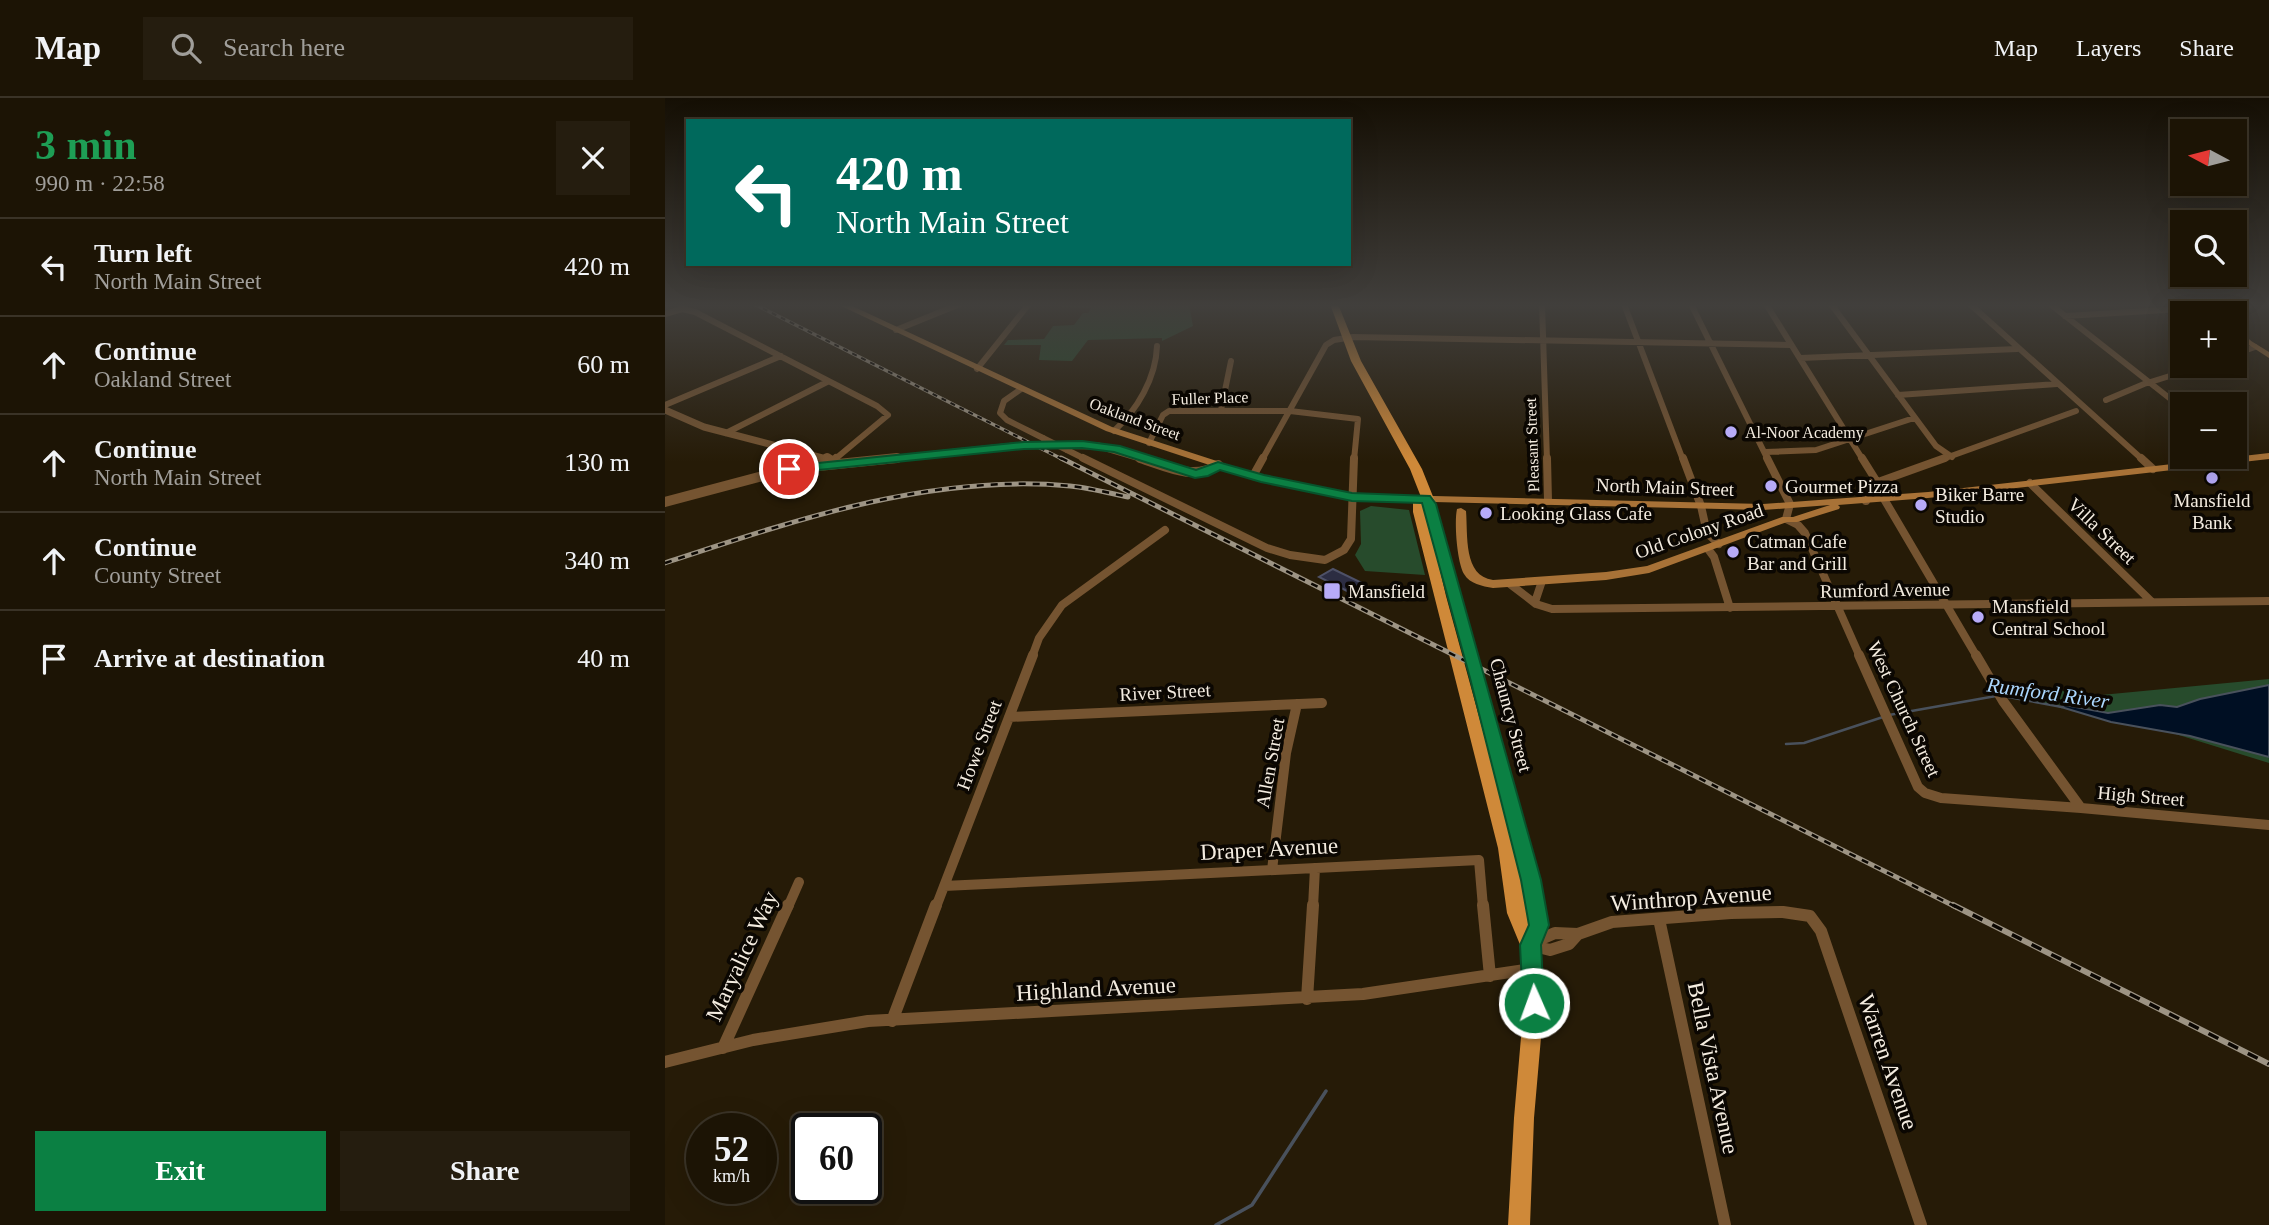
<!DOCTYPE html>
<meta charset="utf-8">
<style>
body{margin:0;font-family:Georgia,serif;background:#251d0f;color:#f1f3f6;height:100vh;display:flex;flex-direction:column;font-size:26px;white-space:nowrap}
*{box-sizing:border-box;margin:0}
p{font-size:23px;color:#a09e9a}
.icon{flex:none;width:38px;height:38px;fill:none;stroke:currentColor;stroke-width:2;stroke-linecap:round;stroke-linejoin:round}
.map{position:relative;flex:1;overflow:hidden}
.drawer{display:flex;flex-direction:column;background:#1c1405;width:665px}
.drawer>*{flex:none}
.guide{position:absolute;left:21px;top:21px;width:665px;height:147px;border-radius:0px;box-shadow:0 7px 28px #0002,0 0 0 2px #3a3327;background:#00695c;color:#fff;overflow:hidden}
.needle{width:46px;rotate:277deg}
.controls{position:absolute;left:1505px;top:21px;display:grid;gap:14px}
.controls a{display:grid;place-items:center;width:77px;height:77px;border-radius:0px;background:#1c1405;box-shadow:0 7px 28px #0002,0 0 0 2px #3a3327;font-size:35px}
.speed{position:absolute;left:21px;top:1015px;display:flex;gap:14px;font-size:35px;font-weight:700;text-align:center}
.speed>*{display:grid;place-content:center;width:91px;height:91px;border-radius:50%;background:#1c1405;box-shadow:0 7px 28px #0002,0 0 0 2px #3a3327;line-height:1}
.speed small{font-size:18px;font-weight:400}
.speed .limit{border:4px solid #111;border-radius:10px;background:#fff;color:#111}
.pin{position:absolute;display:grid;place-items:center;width:60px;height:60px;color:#fff;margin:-30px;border:4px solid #fff;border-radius:50%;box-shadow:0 2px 7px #0007}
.me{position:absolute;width:77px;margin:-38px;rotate:358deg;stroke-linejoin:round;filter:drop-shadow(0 0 5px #0008)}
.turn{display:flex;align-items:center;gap:24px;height:147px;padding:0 35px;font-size:32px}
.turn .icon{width:91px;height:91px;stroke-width:2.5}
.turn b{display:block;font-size:49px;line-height:60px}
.round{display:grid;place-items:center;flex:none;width:74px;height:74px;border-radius:0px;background:#251d0f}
.overview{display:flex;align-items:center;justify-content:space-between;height:119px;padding:0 35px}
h1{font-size:42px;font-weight:700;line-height:52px;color:#1e9e55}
.cta{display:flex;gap:14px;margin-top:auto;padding:14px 35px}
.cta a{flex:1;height:80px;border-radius:0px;background:#0b8043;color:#fff;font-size:28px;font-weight:700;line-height:80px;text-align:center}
.cta a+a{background:#251d0f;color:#f1f3f6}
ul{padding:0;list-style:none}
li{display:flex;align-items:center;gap:21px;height:98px;padding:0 35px;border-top:2px solid #3a3327}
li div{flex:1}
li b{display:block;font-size:26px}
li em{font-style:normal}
header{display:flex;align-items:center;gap:42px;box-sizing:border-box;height:98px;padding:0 35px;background:#1c1405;border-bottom:2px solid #3a3327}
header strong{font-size:33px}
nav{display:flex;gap:38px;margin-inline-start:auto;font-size:24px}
.search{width:490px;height:63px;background:#251d0f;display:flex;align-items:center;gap:18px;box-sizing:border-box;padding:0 24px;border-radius:0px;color:#a09e9a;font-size:26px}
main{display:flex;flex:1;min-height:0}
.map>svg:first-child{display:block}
.green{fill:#274b2c}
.water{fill:#000f23;stroke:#49515c;stroke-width:2}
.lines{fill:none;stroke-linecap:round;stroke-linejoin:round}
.stream-far1{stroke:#49515c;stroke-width:2.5}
.stream{stroke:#49515c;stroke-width:3.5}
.building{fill:#2c2d42;stroke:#4e5167;stroke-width:2}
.minor-far3{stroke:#755431;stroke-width:6}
.minor-far2{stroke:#755431;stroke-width:8}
.minor-far1{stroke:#755431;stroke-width:10}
.minor{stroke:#755431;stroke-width:12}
.tertiary-far1{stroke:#755431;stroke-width:7}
.tertiary{stroke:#755431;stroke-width:10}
.secondary{fill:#a87237;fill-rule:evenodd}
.primary{fill:#cf8939;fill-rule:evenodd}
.rail-far2-casing{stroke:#9d9484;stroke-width:3.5}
.rail-far1-casing{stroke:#9d9484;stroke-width:5}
.rail-casing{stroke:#9d9484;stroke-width:6}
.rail-far2{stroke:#0b0702;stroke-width:2;stroke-dasharray:5;stroke-linecap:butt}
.rail-far1{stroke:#0b0702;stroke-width:2.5;stroke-dasharray:7;stroke-linecap:butt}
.rail{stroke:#0b0702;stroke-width:3.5;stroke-dasharray:11;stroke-linecap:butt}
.minor-bridge{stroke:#755431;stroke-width:6}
.route{fill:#0b8043;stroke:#07532c;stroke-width:2}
.poi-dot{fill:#b7abf8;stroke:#0b0702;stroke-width:2.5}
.labels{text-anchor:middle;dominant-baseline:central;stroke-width:7;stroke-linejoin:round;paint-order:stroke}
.far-street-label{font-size:16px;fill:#f4ece0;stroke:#0b0702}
.far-poi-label{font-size:16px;fill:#f4ece0;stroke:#0b0702;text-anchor:start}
.poi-label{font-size:19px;fill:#f4ece0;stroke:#0b0702;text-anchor:start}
.street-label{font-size:19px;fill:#f4ece0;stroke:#0b0702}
.water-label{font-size:21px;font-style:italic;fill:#abd7fe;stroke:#0b0702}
.near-street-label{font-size:23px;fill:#f4ece0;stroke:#0b0702}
</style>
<header>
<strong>Map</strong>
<div class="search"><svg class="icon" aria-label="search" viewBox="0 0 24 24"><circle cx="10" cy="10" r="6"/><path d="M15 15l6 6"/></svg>Search here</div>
<nav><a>Map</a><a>Layers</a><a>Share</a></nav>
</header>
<main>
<section class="drawer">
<div class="overview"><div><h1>3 min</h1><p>990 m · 22:58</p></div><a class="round"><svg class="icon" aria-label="close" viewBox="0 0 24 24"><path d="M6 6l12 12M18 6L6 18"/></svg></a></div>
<ul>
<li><svg class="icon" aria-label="left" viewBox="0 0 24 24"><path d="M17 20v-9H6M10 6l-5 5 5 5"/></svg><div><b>Turn left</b><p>North Main Street</p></div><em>420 m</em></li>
<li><svg class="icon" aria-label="ahead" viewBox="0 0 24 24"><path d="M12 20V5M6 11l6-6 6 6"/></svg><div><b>Continue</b><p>Oakland Street</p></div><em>60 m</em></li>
<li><svg class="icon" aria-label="ahead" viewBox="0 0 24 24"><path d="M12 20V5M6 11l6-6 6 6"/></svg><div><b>Continue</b><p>North Main Street</p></div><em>130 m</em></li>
<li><svg class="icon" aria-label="ahead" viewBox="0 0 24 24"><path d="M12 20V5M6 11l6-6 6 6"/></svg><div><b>Continue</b><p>County Street</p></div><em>340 m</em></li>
<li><svg class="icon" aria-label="arrive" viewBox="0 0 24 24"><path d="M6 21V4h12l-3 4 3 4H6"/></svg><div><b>Arrive at destination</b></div><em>40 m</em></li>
</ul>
<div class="cta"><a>Exit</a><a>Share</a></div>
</section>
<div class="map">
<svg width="1604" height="1127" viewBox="0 0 1604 1127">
<rect width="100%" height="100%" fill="#261b07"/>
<!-- green -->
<path class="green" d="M399 206H524L528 228 497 243V240L423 242 407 263 374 262 376 247H339L343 242 379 241 388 228 409 227 418 215H423L426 210 397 209Z
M706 408 744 412 760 477 700 473 690 457 696 446 695 413Z
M1604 581V665L1430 611 1348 601 1342 592H1391L1436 597Z"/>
<!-- water -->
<path class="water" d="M1604 587V659L1525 638 1446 624 1396 609 1400 607 1443 615 1495 607 1512 609 1535 601Z"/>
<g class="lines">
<!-- stream-far1 -->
<path class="stream-far1" d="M1338 598 1397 609
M1224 617 1331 598
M1121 646 1139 645 1218 619"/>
<!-- stream -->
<path class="stream" d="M551 1127 587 1107 661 993"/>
</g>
<!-- building -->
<path class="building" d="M668 471 697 485 693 489 697 491 690 497 654 479Z"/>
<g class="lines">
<!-- minor-far3 -->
<path class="minor-far3" d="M877 206 882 362
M959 206 1018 362
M1026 206 1103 362
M1101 206 1198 362
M1166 206 1271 348 1287 359
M1305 206 1478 362
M1385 206 1517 310
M1567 215 1585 206
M0 216 17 211 30 214 212 308 223 317 169 362
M1400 218 1534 210
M231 232 295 206
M1570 245 1583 244
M1570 256 1590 249
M1135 260 1352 251
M312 271 364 206
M356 291 339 303 335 315 342 322 378 340
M1233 297 1392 286
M1441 302 1479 286 1537 268
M0 307 116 258
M556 312 566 263
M449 333C472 312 491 280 492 248
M61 335 162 284
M484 345 498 317 504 313H625L693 321 689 362
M402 352 422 362
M1570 352 1581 361
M1100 354 1151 352 1249 320
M597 362 661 247 669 242 688 239 1126 247
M1275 362 1411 313"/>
<!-- minor-far2 -->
<path class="minor-far2" d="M418 360 602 450 625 457 660 462 679 452 686 441 689 360
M882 360 883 403
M1018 360 1036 408 1042 435 1054 446
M1102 360 1125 406 1121 421 1133 427 1140 435 1195 559
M1197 360 1212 384
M1476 360 1488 371
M169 362 171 360
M588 378 598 360
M1365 385 1487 504
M1219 401 1312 559
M1201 403 1202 388 1280 360
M1043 451 1049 459 1065 510
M845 486 871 506 887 511 1604 503
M870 504 877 483
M367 559 374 540 397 507 500 432"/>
<!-- minor-far1 -->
<path class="minor-far1" d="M1194 557 1253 689 1260 695 1276 700 1416 710
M1311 557 1338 603 1416 710 1604 727
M344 619 657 605
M607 772 621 655 632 606
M279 788 814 762 818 809
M123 809 134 784
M271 809 368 557
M648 809 650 770"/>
<!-- minor -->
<path class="minor" d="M818 807 825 878
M994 821 1060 1127
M869 844 890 835 913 836
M865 847 885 852 904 846 913 836 947 824 1066 815 1118 814 1145 818 1156 833 1256 1127
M642 901 648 807
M227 923 271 807
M58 950 123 807
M0 964 88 942 203 923 698 896 866 871"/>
<!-- tertiary-far1 -->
<path class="tertiary-far1" d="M0 312 39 329 165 362
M215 362 359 347 434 348 481 362"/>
<!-- tertiary -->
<path class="tertiary" d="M162 360 170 365
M475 360C501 368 528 383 553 367
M0 404 124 371 232 360"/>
<!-- secondary -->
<path class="secondary" d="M172 206H183L447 329 598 378 687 396 1098 406 1263 394 1604 355V361L1263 400 1173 407 1175 409 1174 411 1132 424H1122L984 475 941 482 828 490C817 488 805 486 799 476 792 464 789 424 792 411L796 410 801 413C803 437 798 478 828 482L941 474 982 468 1117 419H1128L1165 407 1098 412 687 402 596 384 441 333Z
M1524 206H1533L1545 215H1536Z
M1570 233 1604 254V260L1570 238Z"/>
<!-- primary -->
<path class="primary" d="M665 206H673L696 263 757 371 771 406 875 782 883 827 874 847 879 905 869 1020 865 1127H843L849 1020 859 905 856 849 842 815 833 750 748 414V405L756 399 745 371 686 263ZM760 408 836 699 781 498Z"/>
<defs>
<path id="rail-far2" d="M89 206 399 362"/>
<path id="rail-far1" d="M396 360 1291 809
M0 465C130 422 267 375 405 388 425 390 444 395 463 399"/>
<path id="rail" d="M1288 807 1604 966"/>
</defs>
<!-- rail-far2 casing -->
<use href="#rail-far2" class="rail-far2-casing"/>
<!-- rail-far1 casing -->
<use href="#rail-far1" class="rail-far1-casing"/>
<!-- rail casing -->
<use href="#rail" class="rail-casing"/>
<!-- rail-far2 -->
<use href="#rail-far2" class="rail-far2"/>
<!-- rail-far1 -->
<use href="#rail-far1" class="rail-far1"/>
<!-- rail -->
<use href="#rail" class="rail"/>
<!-- minor-bridge -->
<path class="minor-bridge" d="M378 340 402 352"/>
</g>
<!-- sky -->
<linearGradient id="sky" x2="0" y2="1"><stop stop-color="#150f04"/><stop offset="0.57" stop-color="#413f3c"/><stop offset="1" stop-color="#413f3c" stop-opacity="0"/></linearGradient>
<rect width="1604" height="364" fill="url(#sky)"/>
<!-- route -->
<path class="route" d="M417 343 455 348 531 372 553 364 599 377 687 395 765 398 771 406 876 782 884 827 876 847 879 905 876 913 869 916 861 913 858 905 855 847 864 827 856 782 805 580 757 405 687 403 596 384 555 372 543 378 530 380 449 354 417 350 359 351 124 375 118 371 124 368 359 344Z"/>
<!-- markers -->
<g class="poi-dot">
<circle cx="1066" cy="334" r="7"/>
<circle cx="1547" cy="380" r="7"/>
<circle cx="1106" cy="388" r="7"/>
<circle cx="1256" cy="407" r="7"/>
<circle cx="821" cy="415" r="7"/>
<circle cx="1068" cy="454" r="7"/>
<rect x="658" y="484" width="18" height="18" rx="3.5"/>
<circle cx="1313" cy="519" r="7"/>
</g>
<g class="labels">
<!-- far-street labels -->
<g class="far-street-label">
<text transform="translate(545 300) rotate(-2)">Fuller Place</text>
<text transform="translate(470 321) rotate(20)">Oakland Street</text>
<text transform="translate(867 347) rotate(-92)">Pleasant Street</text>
</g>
<!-- far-poi labels -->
<g class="far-poi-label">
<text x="1080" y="334">Al-Noor Academy</text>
</g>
<!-- poi labels -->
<g class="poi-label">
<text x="1120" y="388">Gourmet Pizza</text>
<text x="1270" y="396">Biker Barre<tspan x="1270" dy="22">Studio</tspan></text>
<text x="1547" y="402" text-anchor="middle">Mansfield<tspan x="1547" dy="22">Bank</tspan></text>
<text x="835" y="415">Looking Glass Cafe</text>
<text x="1082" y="443">Catman Cafe<tspan x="1082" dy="22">Bar and Grill</tspan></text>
<text x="683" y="493">Mansfield</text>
<text x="1327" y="508">Mansfield<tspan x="1327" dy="22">Central School</tspan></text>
</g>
<!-- street labels -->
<g class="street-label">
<text transform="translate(1000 389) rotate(2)">North Main Street</text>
<text transform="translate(1034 433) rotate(-19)">Old Colony Road</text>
<text transform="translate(1437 433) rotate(44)">Villa Street</text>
<text transform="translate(1220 492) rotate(-1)">Rumford Avenue</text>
<text transform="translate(500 594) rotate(-3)">River Street</text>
<text transform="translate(1239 611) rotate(65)">West Church Street</text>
<text transform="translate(846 617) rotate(75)">Chauncy Street</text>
<text transform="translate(314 647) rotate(-69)">Howe Street</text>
<text transform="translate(605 665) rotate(-80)">Allen Street</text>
<text transform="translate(1476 698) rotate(5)">High Street</text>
</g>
<!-- water labels -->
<g class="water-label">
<text transform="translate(1383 595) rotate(8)">Rumford River</text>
</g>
<!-- near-street labels -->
<g class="near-street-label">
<text transform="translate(604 751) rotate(-3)">Draper Avenue</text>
<text transform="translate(1026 800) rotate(-4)">Winthrop Avenue</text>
<text transform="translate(77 858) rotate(-65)">Maryalice Way</text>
<text transform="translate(431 891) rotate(-3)">Highland Avenue</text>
<text transform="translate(1223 964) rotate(71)">Warren Avenue</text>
<text transform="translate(1048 970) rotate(78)">Bella Vista Avenue</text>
</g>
</g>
</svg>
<div class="controls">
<a><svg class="needle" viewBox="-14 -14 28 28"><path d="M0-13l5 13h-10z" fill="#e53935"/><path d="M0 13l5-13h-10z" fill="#a09e9a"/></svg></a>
<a><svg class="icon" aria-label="search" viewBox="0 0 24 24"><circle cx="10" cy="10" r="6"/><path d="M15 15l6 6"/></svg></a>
<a>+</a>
<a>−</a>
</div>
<div class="speed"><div>52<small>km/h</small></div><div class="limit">60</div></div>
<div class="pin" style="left:124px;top:371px;background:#d93025"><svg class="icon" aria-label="arrive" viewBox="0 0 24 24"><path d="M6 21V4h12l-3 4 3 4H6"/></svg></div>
<svg class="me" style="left:869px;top:905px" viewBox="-20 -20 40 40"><circle r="17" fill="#0b8043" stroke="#fff" stroke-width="3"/><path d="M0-11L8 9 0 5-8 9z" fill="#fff"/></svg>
<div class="guide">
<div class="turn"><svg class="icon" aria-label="left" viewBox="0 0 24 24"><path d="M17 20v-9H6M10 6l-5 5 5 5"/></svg><div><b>420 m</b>North Main Street</div></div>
</div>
</div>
</main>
